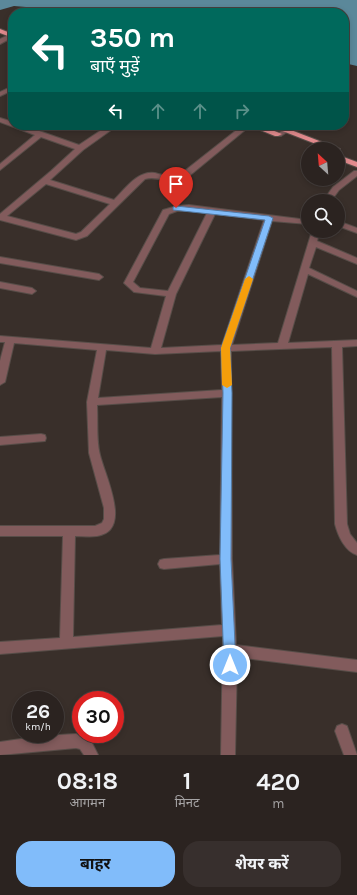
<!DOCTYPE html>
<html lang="hi">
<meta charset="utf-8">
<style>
body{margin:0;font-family:Karla,"Noto Sans Devanagari",sans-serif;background:#372f2d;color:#f1f3f6;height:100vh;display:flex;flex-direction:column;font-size:15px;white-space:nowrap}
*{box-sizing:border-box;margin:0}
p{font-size:13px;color:#a6a4a5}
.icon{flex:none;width:22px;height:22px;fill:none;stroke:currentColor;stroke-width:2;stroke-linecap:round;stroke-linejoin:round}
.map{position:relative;height:755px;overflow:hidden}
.sheet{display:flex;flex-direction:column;background:#2b2320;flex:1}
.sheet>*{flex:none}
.guide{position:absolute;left:8px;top:8px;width:341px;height:122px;border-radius:16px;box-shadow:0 2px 6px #0003,0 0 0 1px #47403e;background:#00695c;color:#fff;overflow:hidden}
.needle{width:26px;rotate:334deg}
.fabs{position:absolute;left:301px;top:142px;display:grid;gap:8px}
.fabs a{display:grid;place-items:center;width:44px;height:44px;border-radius:50%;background:#2b2320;box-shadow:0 2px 6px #0003,0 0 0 1px #47403e;font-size:20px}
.speed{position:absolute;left:12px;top:691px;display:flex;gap:8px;font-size:20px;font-weight:700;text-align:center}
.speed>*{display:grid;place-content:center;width:52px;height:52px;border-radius:50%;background:#2b2320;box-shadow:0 2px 6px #0003,0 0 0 1px #47403e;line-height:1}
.speed small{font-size:10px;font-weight:400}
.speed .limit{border:6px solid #d22;background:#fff;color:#111}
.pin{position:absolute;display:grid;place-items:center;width:34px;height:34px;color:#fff;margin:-41px -17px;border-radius:50% 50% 50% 0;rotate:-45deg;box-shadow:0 0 4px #0007}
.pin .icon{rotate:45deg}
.me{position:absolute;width:44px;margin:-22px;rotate:0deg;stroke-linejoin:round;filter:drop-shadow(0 0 3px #0008)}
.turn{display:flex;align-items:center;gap:14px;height:84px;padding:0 16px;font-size:18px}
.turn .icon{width:52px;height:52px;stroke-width:2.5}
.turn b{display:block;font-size:28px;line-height:34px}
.lanes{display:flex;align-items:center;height:38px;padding:0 16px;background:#0003;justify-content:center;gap:20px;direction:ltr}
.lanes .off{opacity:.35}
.eta{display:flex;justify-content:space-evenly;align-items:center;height:68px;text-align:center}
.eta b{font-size:24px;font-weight:700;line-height:28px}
.action{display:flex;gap:8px;margin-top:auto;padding:8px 16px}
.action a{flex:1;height:46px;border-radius:16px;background:#81bcfa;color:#111;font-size:16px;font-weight:700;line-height:46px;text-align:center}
.action a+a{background:#372f2d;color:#f1f3f6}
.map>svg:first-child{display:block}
.water{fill:#5b889a}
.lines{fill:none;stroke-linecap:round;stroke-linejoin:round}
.service-casing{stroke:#574d48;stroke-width:2}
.minor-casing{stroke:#574d48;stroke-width:2}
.trunk-casing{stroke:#574d48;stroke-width:2}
.service{fill:#825b5c;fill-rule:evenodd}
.minor{fill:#825b5c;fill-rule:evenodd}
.trunk{fill:#e28a8d;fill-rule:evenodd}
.route{fill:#81bcfa;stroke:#547aa2}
.slow{fill:#f59e0b}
</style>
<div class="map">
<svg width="357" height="755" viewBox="0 0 357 755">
<rect width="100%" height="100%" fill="#392f2a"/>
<!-- water -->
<path class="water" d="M0 0H357V66L344 63V13H189L177 11 163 13H85L59 7 38 8 14 6 0 10Z"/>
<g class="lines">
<defs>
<path id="service" d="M292 125H297L281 136H277V134Z"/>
<path id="minor" d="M13 33V37L0 44V39Z
M13 86V90L0 96V92Z
M0 118 13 122V125H22L79 145 109 125H118L83 150 50 180 114 200C125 189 138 170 155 173 163 175 170 178 177 177L243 125H251L183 181C168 184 157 175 145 179L87 236 76 240 0 220V214L51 171 75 149 41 137 0 170V164L35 135 0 122ZM46 184 110 204 81 232 76 234 7 216Z
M354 171H357V176L339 190 331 201H323L333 187Z
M189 205 308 220V224L272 221 232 345 278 343 312 231H320L317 241 357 258V264L316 247 309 268 357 291V297L308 274 288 343 357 340V346L342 347 347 524 350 534 357 543V555C345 551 338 536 335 524L332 347 231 351 232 559 236 645 357 660V672L237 657 235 755H221L223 636 0 654V642L60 638 63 536H0V526H95L102 523 104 519V508L89 453 87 402 97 350 14 343 5 382 0 385V361L5 342H0V336L151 348 166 296 134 292 124 283 163 210 177 206ZM189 210 207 213 168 291 140 288 133 282 169 214 177 211ZM215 214 264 220 222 345 161 348 176 294ZM106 350 155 354 221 351 222 390 98 398ZM222 397 220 555 164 559 160 560 158 564 160 568 164 569 220 564 222 625 73 637 75 536C82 536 90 537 97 536 133 531 105 476 100 455 96 440 98 421 97 405Z
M338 221 357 228V233L338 226Z
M0 257 99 274 103 277 99 280 0 263Z
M0 282 32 288 36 291 32 294 0 288Z
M41 434 45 435 46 438 45 441 0 445V437Z
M342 724 347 726 357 755H344L335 731 337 726Z
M76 734 90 739 98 755H84L80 749 76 748 0 755V742L42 736Z"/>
<path id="trunk" d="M0 29 13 34V38L0 33Z
M248 125H259L282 134 278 136H275Z
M267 125H278L340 149 338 151V149H329Z
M338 155 357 162V167L338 160Z"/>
</defs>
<!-- service casing -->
<use href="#service" class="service-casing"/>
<!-- minor casing -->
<use href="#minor" class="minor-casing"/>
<!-- trunk casing -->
<use href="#trunk" class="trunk-casing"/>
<!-- service -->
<use href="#service" class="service"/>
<!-- minor -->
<use href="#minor" class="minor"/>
<!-- trunk -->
<use href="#trunk" class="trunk"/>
</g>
<!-- route -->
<path class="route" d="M176 206 269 216 273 218 230 348 232 393 231 559 236 665 234 668 230 670 225 668 224 665 220 559 223 393 221 348 265 220 173 210V207Z"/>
<!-- slow -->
<path class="slow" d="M249 276 253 279 230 348 232 385 227 388 222 385 221 348 245 279Z"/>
</svg>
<div class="fabs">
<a><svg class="needle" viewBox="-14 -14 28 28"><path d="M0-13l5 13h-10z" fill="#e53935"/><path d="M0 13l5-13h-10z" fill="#a6a4a5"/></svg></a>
<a><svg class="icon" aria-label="search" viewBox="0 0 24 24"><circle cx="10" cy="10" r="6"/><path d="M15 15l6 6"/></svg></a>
</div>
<div class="speed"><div>26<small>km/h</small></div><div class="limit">30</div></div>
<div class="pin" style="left:176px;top:208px;background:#d93025"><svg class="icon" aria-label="arrive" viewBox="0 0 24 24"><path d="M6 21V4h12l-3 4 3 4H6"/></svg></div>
<svg class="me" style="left:230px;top:665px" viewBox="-20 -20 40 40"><circle r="17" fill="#81bcfa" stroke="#fff" stroke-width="3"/><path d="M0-11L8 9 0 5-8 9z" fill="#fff"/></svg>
<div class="guide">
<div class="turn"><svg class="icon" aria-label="left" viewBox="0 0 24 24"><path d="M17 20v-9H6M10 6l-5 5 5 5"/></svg><div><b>350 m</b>बाएँ मुड़ें</div></div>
<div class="lanes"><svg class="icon" aria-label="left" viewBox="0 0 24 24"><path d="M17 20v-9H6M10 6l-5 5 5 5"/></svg><svg class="icon off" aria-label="ahead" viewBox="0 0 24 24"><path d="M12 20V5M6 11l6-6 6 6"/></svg><svg class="icon off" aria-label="ahead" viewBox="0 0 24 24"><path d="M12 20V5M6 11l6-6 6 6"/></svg><svg class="icon off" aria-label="right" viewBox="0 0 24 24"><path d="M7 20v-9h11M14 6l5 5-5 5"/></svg></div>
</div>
</div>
<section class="sheet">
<div class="eta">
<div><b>08:18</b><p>आगमन</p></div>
<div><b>1</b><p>मिनट</p></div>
<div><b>420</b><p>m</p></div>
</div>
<div class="action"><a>बाहर</a><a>शेयर करें</a></div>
</section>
